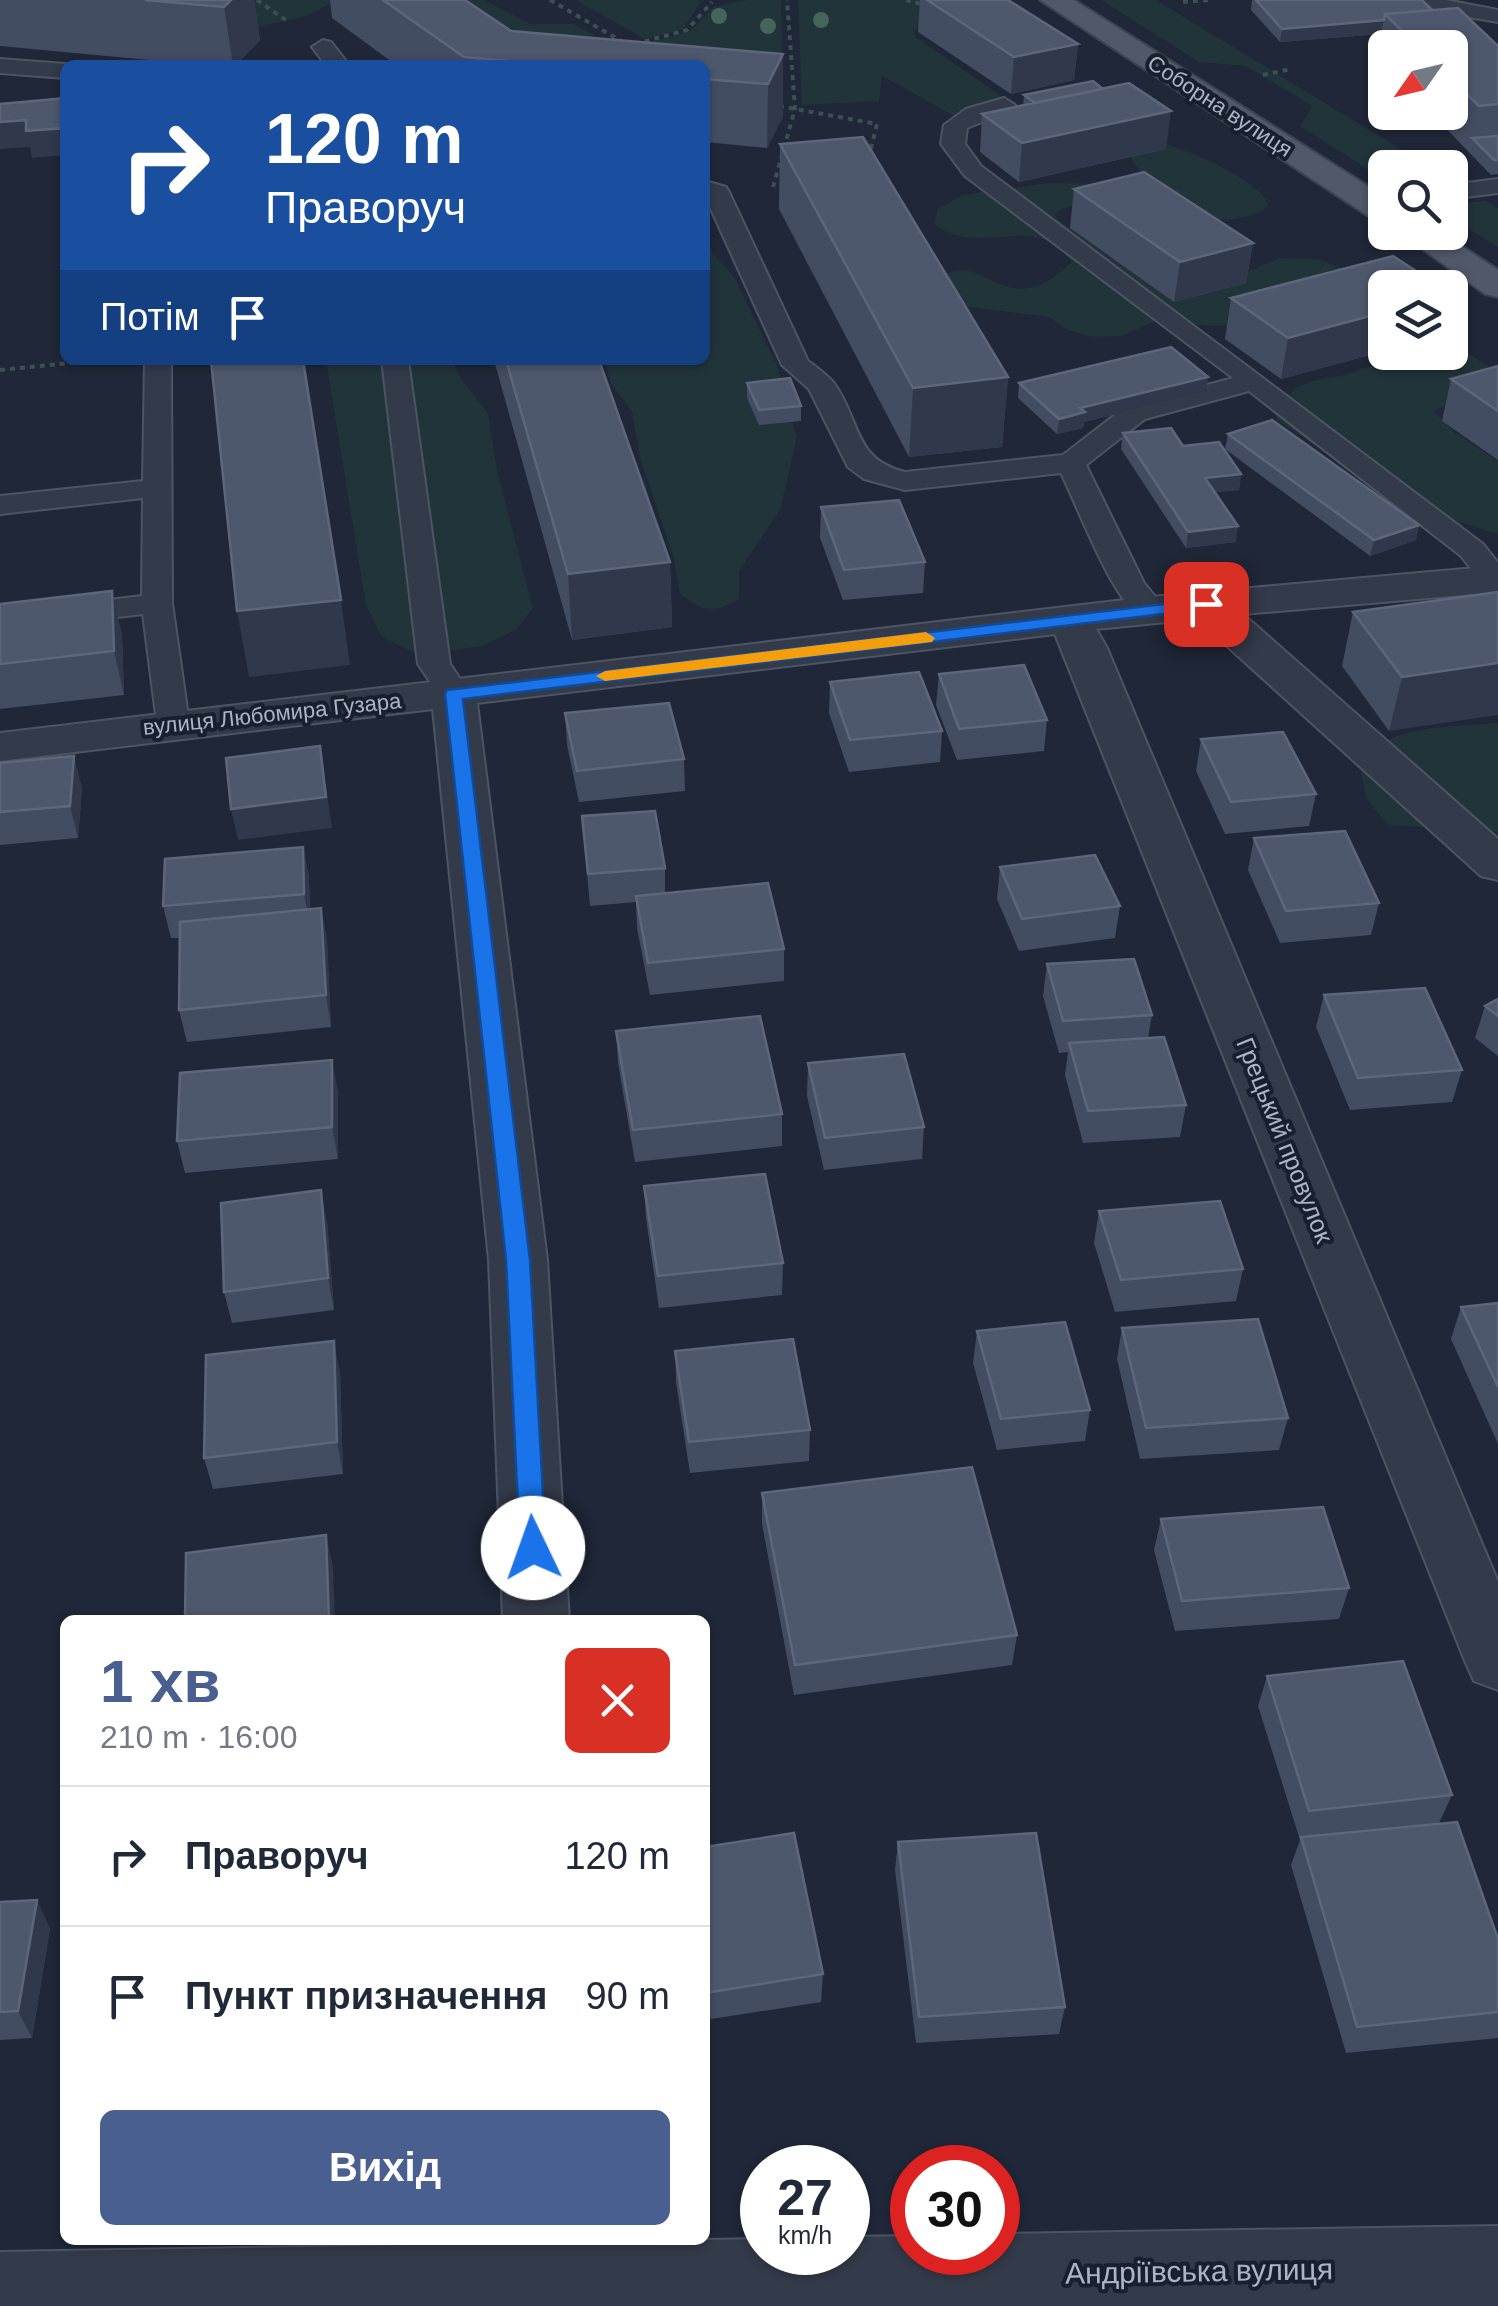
<!DOCTYPE html>
<html lang="uk">
<meta charset="utf-8">
<style>
body{margin:0;font-family:Helvetica,sans-serif;background:#f2f2f3;color:#1f2937;height:100vh;display:flex;flex-direction:column;font-size:38px;white-space:nowrap}
*{box-sizing:border-box;margin:0}
p{font-size:32px;color:#747a83}
.icon{flex:none;width:55px;height:55px;fill:none;stroke:currentColor;stroke-width:2;stroke-linecap:round;stroke-linejoin:round}
.map{position:relative;flex:1;overflow:hidden}
.side{position:absolute;left:60px;top:1615px;width:650px;height:630px;display:flex;flex-direction:column;background:#fff;border-radius:15px;box-shadow:0 2px 8px #0004}
.side>*{flex:none}
.hud{position:absolute;left:60px;top:60px;width:650px;height:305px;border-radius:15px;box-shadow:0 2px 8px #0004;background:#1a4fa0;color:#fff;overflow:hidden}
.needle{width:65px;rotate:236deg}
.fabs{position:absolute;left:1368px;top:30px;display:grid;gap:20px}
.fabs a{display:grid;place-items:center;width:100px;height:100px;border-radius:15px;background:#fff;box-shadow:0 2px 8px #0004;font-size:50px}
.speed{position:absolute;left:740px;top:2145px;display:flex;gap:20px;font-size:50px;font-weight:700;text-align:center}
.speed>*{display:grid;place-content:center;width:130px;height:130px;border-radius:50%;background:#fff;box-shadow:0 2px 8px #0004;line-height:1}
.speed small{font-size:25px;font-weight:400}
.speed .limit{border:15px solid #d22;background:#fff;color:#111}
.pin{position:absolute;display:grid;place-items:center;width:85px;height:85px;color:#fff;margin:-42px;border-radius:20px;box-shadow:0 5px 15px #0006}
.me{position:absolute;width:110px;margin:-55px;rotate:357deg;stroke-linejoin:round;filter:drop-shadow(0 0 8px #0008)}
.turn{display:flex;align-items:center;gap:35px;height:210px;padding:0 40px;font-size:45px}
.turn .icon{width:130px;height:130px;stroke-width:2.5}
.turn b{display:block;font-size:70px;line-height:85px}
.then{display:flex;align-items:center;height:95px;padding:0 40px;background:#0003;gap:20px;font-size:38px}
.round{display:grid;place-items:center;flex:none;width:105px;height:105px;border-radius:15px;background:#f2f2f3}
.head{display:flex;align-items:center;justify-content:space-between;height:170px;padding:0 40px}
h1{font-size:60px;font-weight:700;line-height:75px;color:#485f90}
.cta{display:flex;gap:20px;margin-top:auto;padding:20px 40px}
.cta a{flex:1;height:115px;border-radius:15px;background:#485f90;color:#fff;font-size:40px;font-weight:700;line-height:115px;text-align:center}
ul{padding:0;list-style:none}
li{display:flex;align-items:center;gap:30px;height:140px;padding:0 40px;border-top:2px solid #e0e1e3}
li div{flex:1}
li b{display:block;font-size:38px}
li em{font-style:normal}
.map>svg:first-child{display:block}
.green{fill:#213439}
.lines{fill:none;stroke-linecap:round;stroke-linejoin:round}
.service-casing{stroke:#4d5464;stroke-width:4}
.minor-casing{stroke:#4d5464;stroke-width:4}
.tertiary-casing{stroke:#4d5464;stroke-width:4}
.primary-casing{stroke:#3c4352;stroke-width:4}
.path{stroke:#3c5054;stroke-width:4;stroke-dasharray:5 5;stroke-linecap:butt}
.service{fill:#333a49;fill-rule:evenodd}
.minor{fill:#333a49;fill-rule:evenodd}
.tertiary{fill:#333a49;fill-rule:evenodd}
.primary{fill:#505869;fill-rule:evenodd}
.tree{fill:#446559}
.wall{fill:#434d61}
.shaded-wall{fill:#30394c}
.building{fill:#4e586c;stroke:#5d667a;stroke-width:2.5}
.route{fill:#1a73e8;stroke:#114b97;stroke-width:2.5}
.slow{fill:#f59e0b}
.labels{text-anchor:middle;dominant-baseline:central;stroke-width:8;stroke-linejoin:round;paint-order:stroke}
.far-street-label{font-size:22px;fill:#adb4c6;stroke:#181f2d}
.street-label{font-size:25px;fill:#adb4c6;stroke:#181f2d}
.near-street-label{font-size:30px;fill:#adb4c6;stroke:#181f2d}
</style>
<div class="map">
<svg width="1498" height="2306" viewBox="0 0 1498 2306">
<rect width="100%" height="100%" fill="#1f2738"/>
<!-- green -->
<path class="green" d="M19 0H336L309 15 245 30Z
M408 0H484L530 24H574L594 35 572 49Z
M575 0H699L701 2 683 29 645 39Z
M747 0H781L783 101 651 42 691 31 713 7Z
M798 0H953L914 31 916 37 1017 107 985 125 965 122 882 76 879 101 802 105Z
M1101 0H1156L1430 167 1385 168V176L1375 174 1300 126 1312 106 1246 66 1199 62Z
M1156 142C1184 147 1260 179 1269 206 1213 247 1103 179 1055 214L1058 220 1159 288 1235 277 1279 258 1318 259 1353 273 1253 325 1211 326 1157 320 1121 336 1092 337 1067 330 1049 317 960 306 939 280C981 242 1005 330 1071 262 1037 208 976 260 935 224L937 209 963 195 1049 183 1114 184 1144 177 1128 154Z
M1486 201 1498 208V247L1451 218 1453 209 1462 203Z
M705 233 713 254 734 277 777 365 797 437 780 510 739 571V599C714 614 703 612 680 594L674 559 640 458 632 411 611 384 605 360H705Z
M1450 348 1464 350 1488 367 1490 375 1482 386 1434 411 1454 432 1498 461V534L1407 506 1277 420 1275 411 1296 388 1312 381 1345 375 1409 353 1450 352Z
M326 360H452L459 376 488 413 498 475 533 608 517 629 482 646 420 655 382 637 366 606Z
M1498 723V832L1388 825 1366 798 1359 761C1396 722 1448 728 1498 723Z"/>
<g class="lines">
<defs>
<path id="service" d="M1418 0H1446L1498 10V22L1439 12Z
M323 40 331 42 349 65H326L312 47Z
M0 59 65 64 68 65 65 78 0 73Z
M1004 98 1015 105 1012 110 967 128 965 144 981 166 1483 544 1498 563V587L1484 585 1461 556 1249 391 1145 419 1086 465 1144 583 1166 610 1161 617C1153 619 1145 620 1138 615 1110 594 1078 507 1061 473L905 490 864 479 848 467 809 389 782 365 705 196V181L726 187 729 192 808 361C816 367 826 374 833 382 861 419 852 459 905 472L1063 455 1125 407 1233 378 965 176 941 144 944 125 966 109Z
M1498 179V193L1450 199V185Z
M145 360H171L172 603 189 723 185 730H161L157 723 143 614 0 631V613L142 596 143 498 0 514V496L143 481Z
M382 360H408L450 664 470 694 465 701H443L418 664Z"/>
<path id="minor" d="M1498 566V592L1243 614 1498 839V880L1481 876 1197 619 1096 629 1107 648 1498 1582V1690L1474 1681 1465 1661 1055 634 477 703 547 1260 569 1620H503L489 1260 433 709 0 761V733L1150 597Z
M528 2240H608L610 2306H528Z"/>
<path id="tertiary" d="M1498 2226V2306H0V2252L762 2239V2252H848V2237L912 2236V2252H998V2234Z"/>
<path id="primary" d="M1040 0H1074L1385 197V222L1373 219Z
M1399 232H1440L1498 270V297L1485 294Z"/>
</defs>
<!-- service casing -->
<use href="#service" class="service-casing"/>
<!-- minor casing -->
<use href="#minor" class="minor-casing"/>
<!-- tertiary casing -->
<use href="#tertiary" class="tertiary-casing"/>
<!-- primary casing -->
<use href="#primary" class="primary-casing"/>
<!-- path -->
<path class="path" d="M257 0 290 23
M550 0 623 42
M906 0 925 5
M1183 2 1208 0
M635 44 687 30 712 2
M1263 75 1291 69
M779 106 877 124 869 156
M773 187 795 109 787 0
M0 370 100 360"/>
<!-- service -->
<use href="#service" class="service"/>
<!-- minor -->
<use href="#minor" class="minor"/>
<!-- tertiary -->
<use href="#tertiary" class="tertiary"/>
<!-- primary -->
<use href="#primary" class="primary"/>
</g>
<!-- trees -->
<g class="tree">
<circle cx="719" cy="16" r="8"/>
<circle cx="821" cy="20" r="8"/>
<circle cx="768" cy="26" r="8"/>
</g>
<!-- wall -->
<path class="wall" d="M0 0H254L260 40 236 65H202L0 46Z
M330 0H465L511 31 783 54V116L767 148 705 142V65H396L332 18Z
M920 0H1008L1078 44 1074 80 1011 94 918 32Z
M1252 0H1422L1432 10 1498 46V174L1491 175 1430 112H1450V48H1385V67L1377 59 1381 34 1280 42 1251 10Z
M1024 95 1166 149 1019 182 980 152 982 114 1023 106Z
M780 144 1008 377 1002 447 909 457 779 209Z
M1074 189 1253 243 1246 283 1174 302 1070 228Z
M1385 288V351L1281 379 1225 339 1231 298Z
M494 360H599L670 562 672 627 572 640Z
M1498 366V460L1442 421 1451 379Z
M747 383 801 406V421L759 425 747 398Z
M1019 383 1206 392 1084 422 1083 428 1057 434 1018 398Z
M1123 433 1183 446 1241 474 1239 490 1215 492 1236 542 1186 548 1121 449Z
M1228 434 1419 525 1416 540 1370 556 1225 449Z
M821 507 925 562 923 593 843 600 820 538Z
M1498 592 1389 731 1342 666 1353 612Z
M0 604 122 635 124 695 0 709Z
M939 674 1047 720 1044 751 957 760 936 705Z
M830 682 942 731 940 762 849 772 829 713Z
M565 713 684 759 685 791 579 802 567 745Z
M1201 739 1316 794 1309 826 1225 834 1196 771Z
M0 763 82 788 78 838 0 845Z
M582 816 665 868V893L784 949V981L650 995 637 928 636 902 590 906Z
M1254 838 1379 903 1371 935 1280 943 1248 870Z
M303 847 309 878 310 909 321 908 327 940 331 1027 187 1042 179 1010 180 938H171L163 906Z
M1000 867 1120 906 1115 938 1019 951 997 899Z
M1047 964 1152 1015 1148 1038 1186 1105 1180 1137 1083 1143 1065 1075 1068 1052 1059 1053 1043 996Z
M1324 995 1462 1070 1452 1102 1350 1110 1316 1027Z
M1498 999V1056L1475 1038 1485 1006Z
M616 1031 782 1114V1146L635 1162 618 1063Z
M808 1063 924 1127 922 1159 824 1170 807 1096Z
M338 1092V1159L185 1173 177 1141Z
M644 1186 783 1263 782 1295 659 1308 646 1218Z
M1099 1211 1243 1269 1236 1301 1115 1312 1094 1243Z
M327 1222 334 1310 232 1323 224 1292Z
M1498 1303V1444L1451 1339 1461 1307Z
M1122 1328 1288 1418 1279 1450 1140 1459 1117 1359Z
M977 1331 1090 1410 1085 1441 997 1450 973 1363Z
M675 1351 810 1430 809 1461 690 1473 676 1382Z
M340 1373 343 1474 213 1489 204 1458Z
M762 1493 1017 1635 1012 1665 794 1695 762 1524Z
M1161 1519 1349 1588 1339 1619 1175 1631 1154 1550Z
M1267 1676 1452 1795 1439 1823 1498 1939V2038L1346 2053 1291 1865 1300 1840 1258 1706Z
M898 1842 1065 2007 1059 2034 916 2043 895 1870Z
M705 1847 823 1974 821 2002 705 2020Z
M0 1902 50 1928 32 2038 0 2040Z"/>
<!-- shaded-wall -->
<path class="shaded-wall" d="M231 0H254L260 40 236 65H233L224 7Z
M1384 20 1381 34 1280 42 1282 29Z
M1078 44 1074 80 1011 94 1014 57Z
M783 54V116L767 148 768 84Z
M1171 111 1166 149 1019 182 1022 143Z
M26 120 65 128V155L32 158 30 147 0 149V122Z
M1253 243 1246 283 1174 302 1180 262Z
M1385 312V351L1281 379 1288 338Z
M1008 377 1002 447 909 457 913 388Z
M1208 377 1206 392 1084 422 1083 428 1057 434 1059 419 1080 408Z
M1241 474 1239 490 1203 494 1205 478Z
M1419 525 1416 540 1370 556 1374 540Z
M1238 526 1236 542 1186 548 1188 532Z
M670 562 672 627 572 640 568 574Z
M112 591 122 635 124 695 114 651Z
M341 600 350 665 249 677 237 611Z
M1498 663V715L1389 731 1402 677Z
M320 746 332 828 238 840 231 809Z
M74 756 82 788 78 838 70 806Z
M303 847 309 878 310 926 304 894Z
M321 908 327 940 331 1027 326 995Z
M332 1060 338 1092V1159L332 1127Z
M321 1190 327 1222 334 1310 328 1278Z
M334 1341 340 1373 343 1474 337 1442Z
M326 1535 333 1566 335 1620H329Z
M37 1900 50 1928 32 2038 18 2011Z"/>
<!-- building -->
<path class="building" d="M145 0H231L224 7Z
M383 0H465L511 31 783 54 768 84 705 79V65H552L464 57Z
M927 0H1008L1078 44 1014 57Z
M1256 0H1422L1432 10 1385 14 1384 20 1282 29Z
M1458 8 1498 46V104L1479 106 1450 78V48H1419L1385 14Z
M1093 81 1103 89 1035 103 1024 95Z
M1129 83 1171 111 1022 143 982 114Z
M65 98V128L26 131V120L0 122V104Z
M1498 136V160H1494L1472 138Z
M863 137 1008 377 913 388 780 144Z
M1144 172 1253 243 1180 262 1074 189Z
M1393 256 1442 288H1385V312L1288 338 1231 298Z
M1171 347 1208 377 1080 408 1085 412 1059 419 1019 383Z
M211 360H303L341 600 237 611Z
M506 360H599L670 562 568 574Z
M1498 366V411L1451 379Z
M790 378 801 406 759 410 747 383Z
M1272 420 1419 525 1374 540 1228 434Z
M1171 428 1183 446 1219 442 1241 474 1205 478 1238 526 1188 532 1123 433Z
M899 500 925 562 844 570 821 507Z
M112 591 114 651 0 664V604Z
M1498 592V663L1402 677 1353 612Z
M1024 665 1047 720 959 729 939 674Z
M919 672 942 731 850 740 830 682Z
M669 703 684 759 577 771 565 713Z
M1283 732 1316 794 1231 802 1201 739Z
M320 746 326 797 231 809 226 758Z
M74 756 70 806 0 812V763Z
M655 811 665 868 588 874 582 816Z
M1345 831 1379 903 1286 911 1254 838Z
M303 847 304 894 163 906 165 859Z
M1095 855 1120 906 1022 919 1000 867Z
M768 883 784 949 648 963 636 896Z
M321 908 326 995 179 1010 180 922Z
M1134 959 1152 1015 1063 1021 1047 964Z
M1425 988 1462 1070 1358 1078 1324 995Z
M1498 999V1016L1485 1006Z
M760 1016 782 1114 633 1130 616 1031Z
M1164 1037 1186 1105 1088 1111 1069 1043Z
M904 1054 924 1127 825 1138 808 1063Z
M332 1060V1127L177 1141 180 1073Z
M765 1174 783 1263 658 1276 644 1186Z
M321 1190 328 1278 224 1292 221 1203Z
M1220 1201 1243 1269 1121 1280 1099 1211Z
M1498 1303V1387L1461 1307Z
M1258 1319 1288 1418 1146 1428 1122 1328Z
M1065 1322 1090 1410 1001 1419 977 1331Z
M793 1339 810 1430 689 1442 675 1351Z
M334 1341 337 1442 204 1458 206 1355Z
M972 1467 1017 1635 795 1665 762 1493Z
M1323 1507 1349 1588 1182 1601 1161 1519Z
M326 1535 329 1620H185L186 1553Z
M1403 1661 1452 1795 1309 1811 1267 1676Z
M1457 1822 1498 1939V2012L1357 2027 1301 1837Z
M794 1833 823 1974 705 1993V1847Z
M1036 1833 1065 2007 919 2017 898 1842Z
M37 1900 18 2011 0 2012V1902Z"/>
<!-- route -->
<path class="route" d="M1206 599 1215 604 1212 608 463 699 530 1260 546 1548 542 1556 533 1559 523 1556 520 1548 506 1260 445 694 447 690Z"/>
<!-- slow -->
<path class="slow" d="M926 632 935 638 932 642 605 681 596 676 605 671Z"/>
<g class="labels">
<!-- far-street labels -->
<g class="far-street-label">
<text transform="translate(1220 106) rotate(33)">Соборна вулиця</text>
<text transform="translate(272 714) rotate(-6)">вулиця Любомира Гузара</text>
</g>
<!-- street labels -->
<g class="street-label">
<text transform="translate(1285 1140) rotate(68)">Грецький провулок</text>
</g>
<!-- near-street labels -->
<g class="near-street-label">
<text transform="translate(1199 2271) rotate(-1)">Андріївська вулиця</text>
</g>
</g>
</svg>
<div class="fabs">
<a><svg class="needle" viewBox="-14 -14 28 28"><path d="M0-13l5 13h-10z" fill="#e53935"/><path d="M0 13l5-13h-10z" fill="#747a83"/></svg></a>
<a><svg class="icon" aria-label="search" viewBox="0 0 24 24"><circle cx="10" cy="10" r="6"/><path d="M15 15l6 6"/></svg></a>
<a><svg class="icon" aria-label="layers" viewBox="0 0 24 24"><path d="M12 4l9 5-9 5-9-5zM3 14l9 5 9-5"/></svg></a>
</div>
<div class="speed"><div>27<small>km/h</small></div><div class="limit">30</div></div>
<div class="pin" style="left:1206px;top:604px;background:#d93025"><svg class="icon" aria-label="arrive" viewBox="0 0 24 24"><path d="M6 21V4h12l-3 4 3 4H6"/></svg></div>
<svg class="me" style="left:533px;top:1548px" viewBox="-20 -20 40 40"><circle r="19" fill="#fff"/><path d="M0-13L10 11 0 6-10 11z" fill="#1a73e8"/></svg>
<div class="hud">
<div class="turn"><svg class="icon" aria-label="right" viewBox="0 0 24 24"><path d="M7 20v-9h11M14 6l5 5-5 5"/></svg><div><b>120 m</b>Праворуч</div></div>
<div class="then">Потім<svg class="icon" aria-label="arrive" viewBox="0 0 24 24"><path d="M6 21V4h12l-3 4 3 4H6"/></svg></div>
</div>
<section class="side">
<div class="head"><div><h1>1 хв</h1><p>210 m · 16:00</p></div><a class="round" style="background:#d93025;color:#fff"><svg class="icon" aria-label="close" viewBox="0 0 24 24"><path d="M6 6l12 12M18 6L6 18"/></svg></a></div>
<ul>
<li><svg class="icon" aria-label="right" viewBox="0 0 24 24"><path d="M7 20v-9h11M14 6l5 5-5 5"/></svg><div><b>Праворуч</b></div><em>120 m</em></li>
<li><svg class="icon" aria-label="arrive" viewBox="0 0 24 24"><path d="M6 21V4h12l-3 4 3 4H6"/></svg><div><b>Пункт призначення</b></div><em>90 m</em></li>
</ul>
<div class="cta"><a>Вихід</a></div>
</section>
</div>
